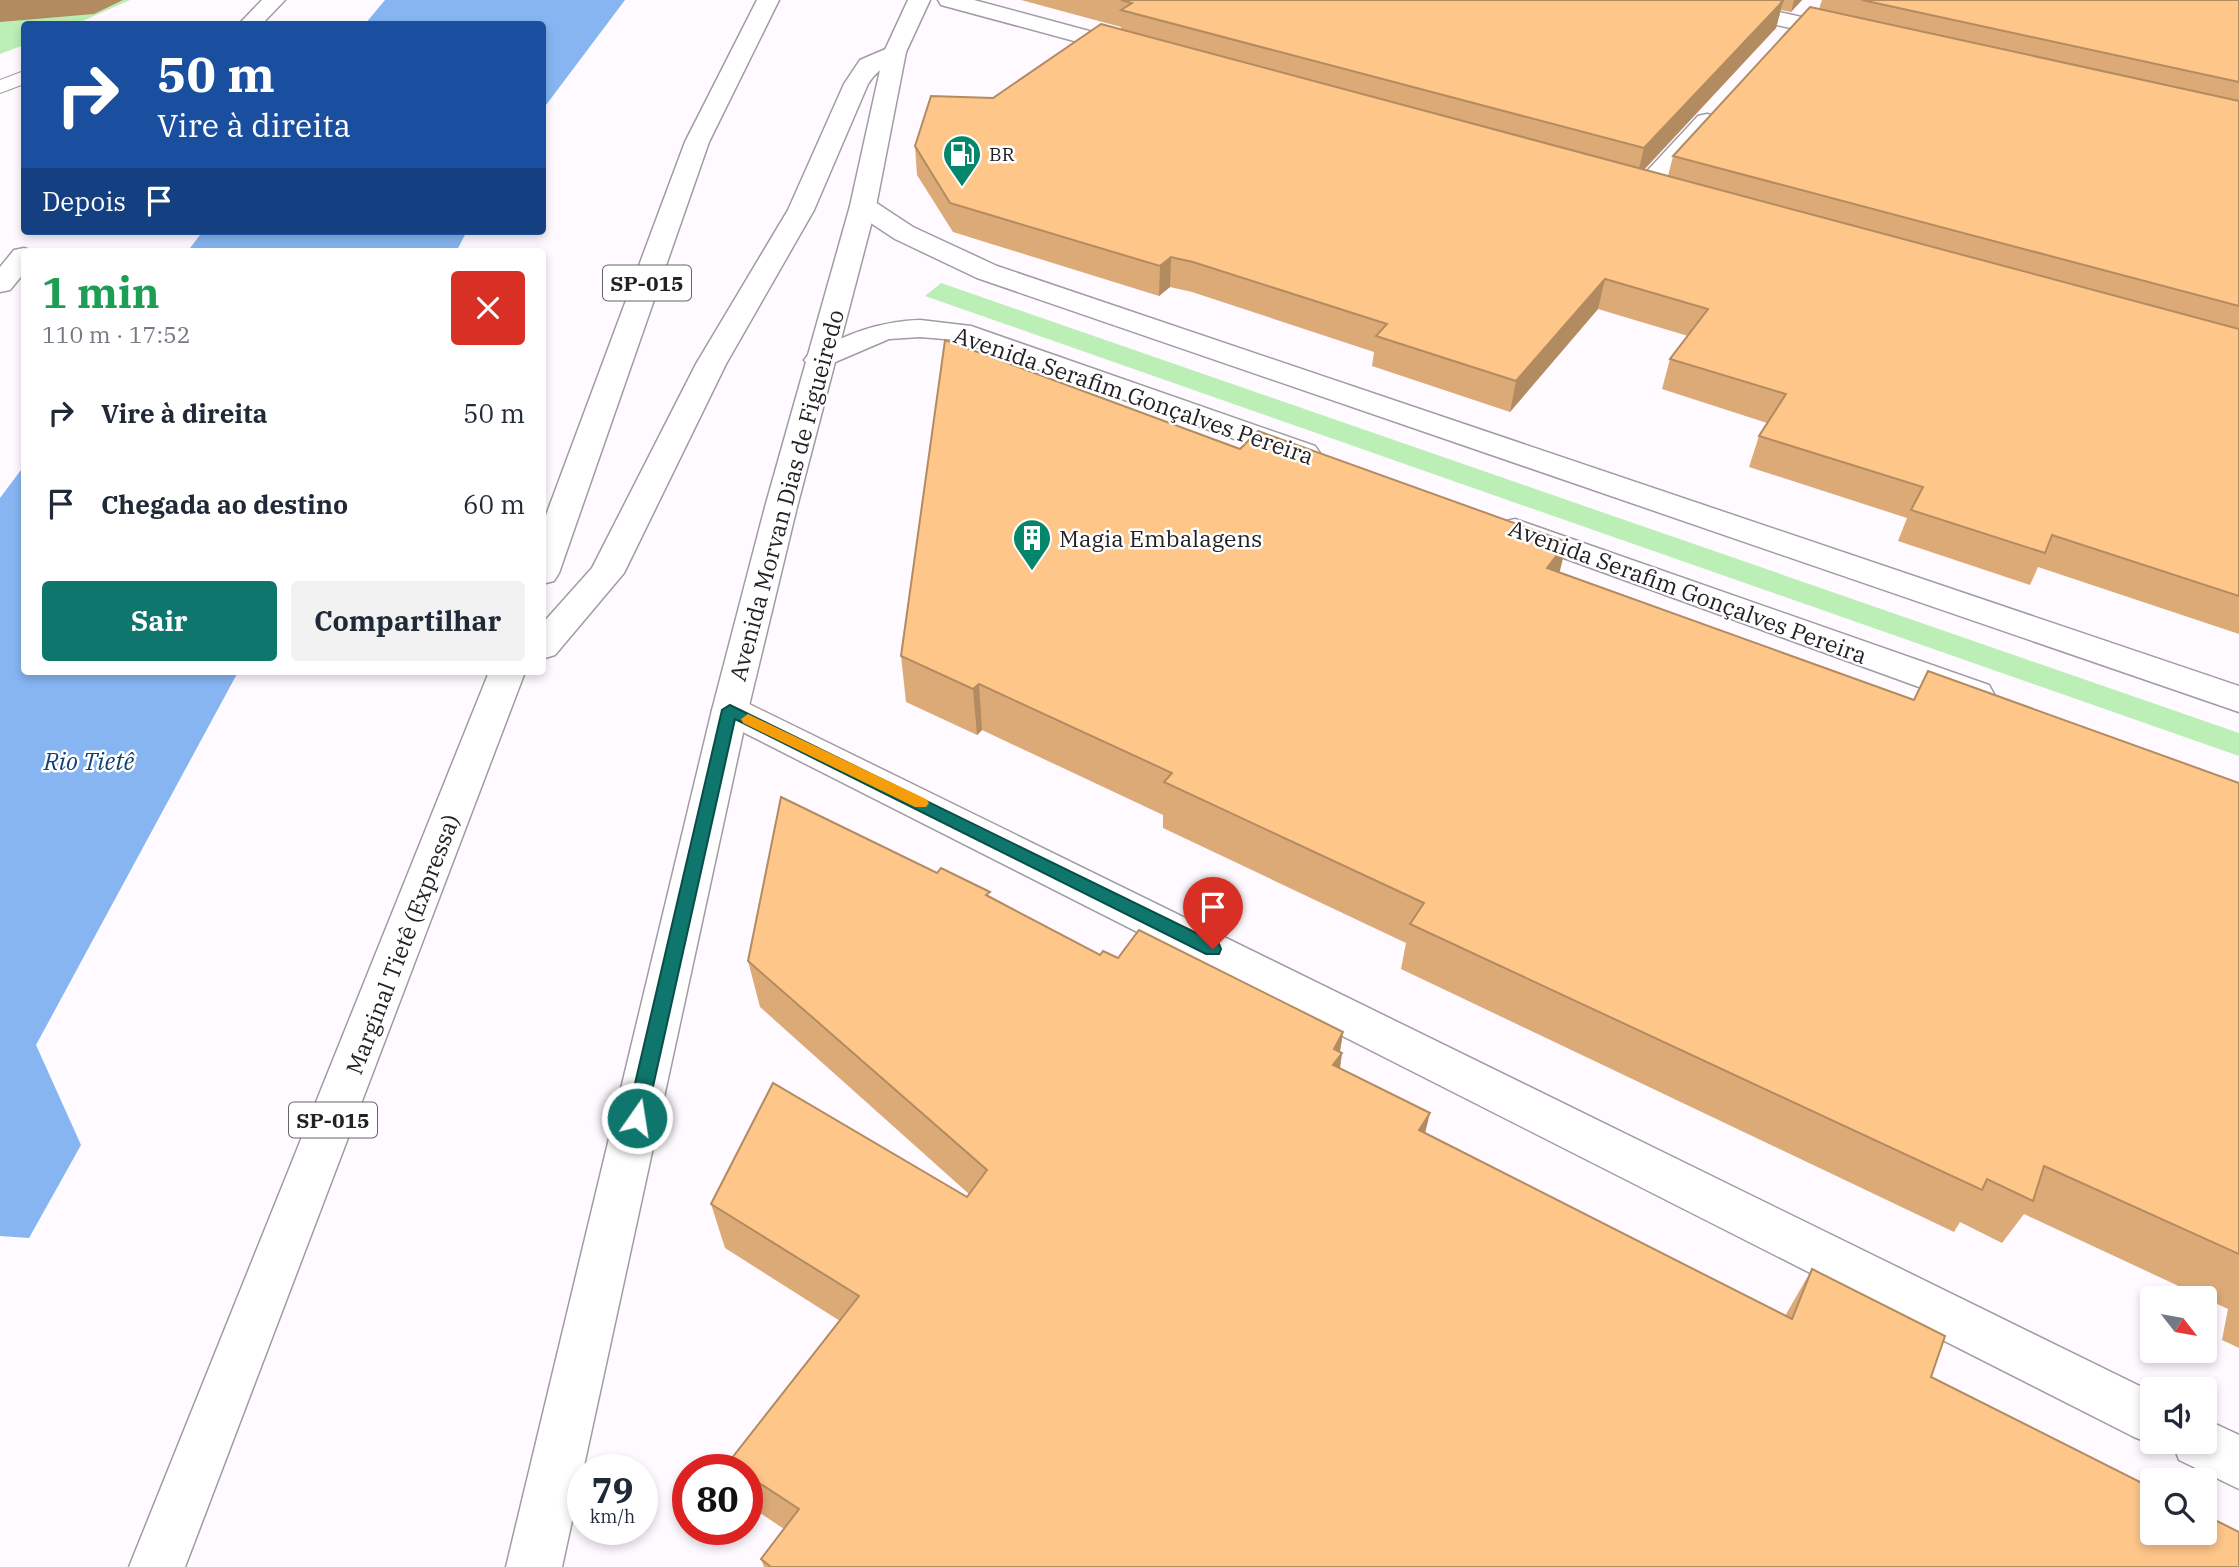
<!DOCTYPE html>
<html lang="pt">
<meta charset="utf-8">
<style>
body{margin:0;font-family:"IBM Plex Serif",serif;background:#f2f2f3;color:#1f2937;height:100vh;display:flex;flex-direction:column;font-size:26px;white-space:nowrap}
*{box-sizing:border-box;margin:0}
p{font-size:23px;color:#747a83}
.icon{flex:none;width:38px;height:38px;fill:none;stroke:currentColor;stroke-width:2;stroke-linecap:round;stroke-linejoin:round}
.map{position:relative;flex:1;overflow:hidden}
.sheet{position:absolute;left:21px;top:248px;width:525px;height:427px;display:flex;flex-direction:column;background:#fff;border-radius:7px;box-shadow:0 4px 10px #0003}
.sheet>*{flex:none}
.hud{position:absolute;left:21px;top:21px;width:525px;height:214px;border-radius:7px;box-shadow:0 4px 10px #0003;background:#1a4fa0;color:#fff;overflow:hidden}
.needle{width:46px;rotate:121deg}
.controls{position:absolute;left:2140px;top:1286px;display:grid;gap:14px}
.controls a{display:grid;place-items:center;width:77px;height:77px;border-radius:7px;background:#fff;box-shadow:0 4px 10px #0003;font-size:35px}
.speed{position:absolute;left:567px;top:1454px;display:flex;gap:14px;font-size:35px;font-weight:700;text-align:center}
.speed>*{display:grid;place-content:center;width:91px;height:91px;border-radius:50%;background:#fff;box-shadow:0 4px 10px #0003;line-height:1}
.speed small{font-size:18px;font-weight:400}
.speed .limit{border:10px solid #d22;background:#fff;color:#111}
.pin{position:absolute;display:grid;place-items:center;width:60px;height:60px;color:#fff;margin:-72px -30px;border-radius:50% 50% 50% 0;rotate:-45deg;box-shadow:0 0 7px #0007}
.pin .icon{rotate:45deg}
.me{position:absolute;width:77px;margin:-38px;rotate:13deg;stroke-linejoin:round;filter:drop-shadow(0 0 5px #0008)}
.turn{display:flex;align-items:center;gap:24px;height:147px;padding:0 21px;font-size:32px}
.turn .icon{width:91px;height:91px;stroke-width:2.5}
.turn b{display:block;font-size:49px;line-height:60px}
.then{display:flex;align-items:center;height:66px;padding:0 21px;background:#0003;gap:14px;font-size:26px}
.round{display:grid;place-items:center;flex:none;width:74px;height:74px;border-radius:7px;background:#f2f2f3}
.head{display:flex;align-items:center;justify-content:space-between;height:119px;padding:0 21px}
h1{font-size:42px;font-weight:700;line-height:52px;color:#1e9e55}
.action{display:flex;gap:14px;margin-top:auto;padding:14px 21px}
.action a{flex:1;height:80px;border-radius:7px;background:#0f766e;color:#fff;font-size:28px;font-weight:700;line-height:80px;text-align:center}
.action a+a{background:#f2f2f3;color:#1f2937}
ul{padding:0;list-style:none}
li{display:flex;align-items:center;gap:21px;height:91px;padding:0 21px}
li div{flex:1}
li b{display:block;font-size:26px}
li em{font-style:normal}
.map>svg:first-child{display:block}
.green{fill:#bbefb5}
.water{fill:#86b5f1}
.lines{fill:none;stroke-linecap:round;stroke-linejoin:round}
.service-casing{stroke:#a19ba3;stroke-width:2}
.minor-casing{stroke:#a19ba3;stroke-width:3}
.secondary-casing{stroke:#a19ba3;stroke-width:3}
.trunk-casing{stroke:#a19ba3;stroke-width:3}
.motorway-casing{stroke:#a19ba3;stroke-width:3}
.service{fill:#fff;fill-rule:evenodd}
.minor{fill:#fff;fill-rule:evenodd}
.secondary{fill:#fff;fill-rule:evenodd}
.trunk{fill:#fff;fill-rule:evenodd}
.motorway{fill:#fff;fill-rule:evenodd}
.wall{fill:#dbaa77}
.shaded-wall{fill:#b28b61}
.building{fill:#ffc68a;stroke:#b28b61;stroke-width:2}
.route{fill:#0f766e;stroke:#0a4d48;stroke-width:2}
.slow{fill:#f59e0b}
.labels{text-anchor:middle;dominant-baseline:central;stroke-width:5;stroke-linejoin:round;paint-order:stroke}
.far-poi-label{font-size:19px;fill:#232124;stroke:#fff;text-anchor:start}
.shield{fill:#fff;stroke:#656466;stroke-width:2}
.shield-label{font-size:21px;font-weight:bold;fill:#232124}
.street-label{font-size:23px;fill:#232124;stroke:#fff}
.poi-label{font-size:23px;fill:#232124;stroke:#fff;text-anchor:start}
.water-label{font-size:24px;font-style:italic;fill:#104075;stroke:#fff}
</style>
<div class="map">
<svg width="2239" height="1567" viewBox="0 0 2239 1567">
<rect width="100%" height="100%" fill="#fefaff"/>
<!-- green -->
<path class="green" d="M0 0H130L76 24H24V45L0 54Z
M941 283 2239 733V756L925 296Z"/>
<!-- water -->
<path class="water" d="M385 0H625L543 109 542 24H365Z
M203 231H467L456 252H187Z
M24 466V672H238L36 1045 81 1145 29 1238 0 1236V498Z"/>
<g class="lines">
<defs>
<path id="service" d="M24 71V84L0 93V80Z"/>
<path id="minor" d="M938 0H974L1141 45 1144 50 1141 55 1133 57 941 5Z
M1685 0H1725L1856 29 1859 34 1856 39 1848 41 1688 5Z
M1707 114 1716 116 1719 121 1716 126 1653 194 1644 197 1635 194 1631 189 1635 184 1698 116Z
M730 697 743 701 2152 1392V1442H2158L2152 1444 2134 1437 717 719 712 710 717 701Z
M2205 1419 2239 1435V1489L2179 1460 2172 1442H2205Z"/>
<path id="secondary" d="M863 198 872 200 913 227 997 266 2239 686V712L977 278 895 239 854 212 850 206 854 200Z
M920 320 971 326 1315 446 1320 453 1315 460 1304 462 1293 460 956 340 920 337 889 339 819 369 809 366 804 360 809 354C845 335 879 321 920 320Z
M1515 519 1989 685 1994 694 1989 703 1976 706 1963 703 1503 536 1498 529 1503 522Z"/>
<path id="trunk" d="M908 0H930L906 52 876 206 797 507 748 710 562 1567H506L712 710 765 507 850 206 884 52Z"/>
<path id="motorway" d="M262 0H285L262 24H239Z
M757 0H779L709 142 559 573 554 581 542 584V526L685 142Z
M895 45 903 47 906 52C895 67 882 62 868 84L814 210 726 364 624 573 555 655 542 659V624L592 568 696 364 788 210 844 84 860 60Z
M24 248 35 252H24V273L10 290 0 292V267L14 250Z
M489 672H525L185 1567H129Z"/>
</defs>
<!-- service casing -->
<use href="#service" class="service-casing"/>
<!-- minor casing -->
<use href="#minor" class="minor-casing"/>
<!-- secondary casing -->
<use href="#secondary" class="secondary-casing"/>
<!-- trunk casing -->
<use href="#trunk" class="trunk-casing"/>
<!-- motorway casing -->
<use href="#motorway" class="motorway-casing"/>
<!-- service -->
<use href="#service" class="service"/>
<!-- minor -->
<use href="#minor" class="minor"/>
<!-- secondary -->
<use href="#secondary" class="secondary"/>
<!-- trunk -->
<use href="#trunk" class="trunk"/>
<!-- motorway -->
<use href="#motorway" class="motorway"/>
</g>
<!-- wall -->
<path class="wall" d="M1021 0H1802L1791 12 1781 10 1776 28 1644 170 1668 176 1673 156 1819 9 1822 0H2239V634L2038 567 2030 585 1898 541 1907 518 1749 467 1759 436 1767 423 1662 389 1670 359 1688 336 1598 309 1510 412 1372 366 1374 352 1192 292 1170 287 1159 296 953 232 917 175 915 146 993 98 1121 30V27Z
M1560 572 1914 700 2239 783V1348L2222 1340 2228 1309 2024 1214 2002 1243 1960 1222 1954 1232 1401 969 1406 943 1163 828V815L982 730 977 735 906 702 901 656Z
M937 873 990 897 1100 955 1118 958 1343 1032 1340 1052 1342 1053 1340 1069 1425 1133 1785 1316 1812 1269 1931 1377 2239 1567H764L761 1559 784 1529 747 1504V1470H731L728 1463 840 1321 725 1248 711 1204 967 1197 969 1194 760 1007 748 961Z"/>
<!-- shaded-wall -->
<path class="shaded-wall" d="M0 0H123L94 14 0 22Z
M1794 0H1802L1791 12Z
M1783 1 1776 28 1637 177 1644 148Z
M1171 257 1170 287 1159 296 1160 266Z
M1605 279 1598 309 1510 412 1516 381Z
M1567 542 1556 587 1547 568Z
M979 684 982 730 977 735 973 689Z
M1343 1032 1339 1057 1342 1053 1335 1099 1326 1111 1334 1049Z
M1430 1113 1419 1158V1130Z"/>
<!-- building -->
<path class="building" d="M1121 0H1779L1783 1 1644 148 1121 10 1132 3Z
M1862 0H2239V82Z
M1810 7 2239 101V306L1673 156Z
M1101 24 2239 329V596L2052 535 2045 553 1911 510 1923 487 1759 436 1786 394 1670 359 1708 309 1605 279 1516 381 1376 336 1387 324 1193 262 1171 257 1160 266 950 203 915 146 931 96 993 98Z
M945 340 1240 449 1258 431 1567 542 1547 568 1914 700 1928 671 2239 783V1254L2044 1166 2033 1201 1987 1179 1982 1190 1410 924 1424 903 1164 782 1172 773 979 684 973 689 901 656Z
M781 797 937 873 941 868 990 892 986 895 1100 955 1103 951 1118 958 1139 930 1343 1032 1334 1049 1342 1053 1333 1065 1430 1113 1419 1130 1792 1319 1812 1269 1945 1336 1931 1377 2152 1488V1533H2205V1515L2239 1532V1567H771L761 1559 799 1509 747 1475V1470H739L728 1463 859 1296 711 1204 773 1083 967 1197 987 1170 748 961Z"/>
<!-- route -->
<path class="route" d="M730 705 1219 944 1221 949 1219 954H1206L735 719 646 1118 643 1124 637 1126 630 1124 627 1118 722 710Z"/>
<!-- slow -->
<path class="slow" d="M748 714 926 799 929 803 926 807H915L743 723 741 719Z"/>
<!-- icons -->
<defs>
<symbol id="fuel-pin" viewBox="-11 -11 22 30"><path d="M0 17L-7.5 6A9.5 9.5 0 1 1 7.5 6Z" fill="#038669" stroke="#fff"/><path d="M-5.5-6h7V0h2V4h1.3V-2.5L3-4.5l.8-.8L6-3V5H2.5V1h-1V6h-7ZM-4.2-4.7v3.2H.2V-4.7Z" fill="#fff"/></symbol>
<symbol id="building-pin" viewBox="-11 -11 22 30"><path d="M0 17L-7.5 6A9.5 9.5 0 1 1 7.5 6Z" fill="#038669" stroke="#fff"/><path d="M-4-6H4V6H1V3H-1V6H-4ZM-2.5-4.3h1.7v1.8h-1.7ZM.8-4.3h1.7v1.8H.8ZM-2.5-1h1.7V.8h-1.7ZM.8-1h1.7V.8H.8Z" fill="#fff"/></symbol>
</defs>
<g fill-rule="evenodd">
<use href="#fuel-pin" x="940" y="132" width="44" height="60"/>
<use href="#building-pin" x="1010" y="516" width="44" height="60"/>
</g>
<g class="labels">
<!-- far-poi labels -->
<g class="far-poi-label">
<text x="989" y="154">BR</text>
</g>
<!-- shield labels -->
<g class="shield">
<rect x="603" y="265.5" width="88" height="35" rx="5"/>
<rect x="289" y="1102.5" width="88" height="35" rx="5"/>
</g>
<g class="shield-label">
<text x="647" y="283">SP-015</text>
<text x="333" y="1120">SP-015</text>
</g>
<!-- street labels -->
<g class="street-label">
<text transform="translate(1134 395) rotate(19)">Avenida Serafim Gonçalves Pereira</text>
<text transform="translate(786 495) rotate(-75)">Avenida Morvan Dias de Figueiredo</text>
<text transform="translate(1688 591) rotate(20)">Avenida Serafim Gonçalves Pereira</text>
<text transform="translate(402 944) rotate(-69)">Marginal Tietê (Expressa)</text>
</g>
<!-- poi labels -->
<g class="poi-label">
<text x="1059" y="538">Magia Embalagens</text>
</g>
<!-- water labels -->
<g class="water-label">
<text x="89" y="761">Rio Tietê</text>
</g>
</g>
</svg>
<div class="controls">
<a><svg class="needle" viewBox="-14 -14 28 28"><path d="M0-13l5 13h-10z" fill="#e53935"/><path d="M0 13l5-13h-10z" fill="#747a83"/></svg></a>
<a><svg class="icon" aria-label="sound" viewBox="0 0 24 24"><path d="M4 9h4l5-4v14l-5-4H4zM17 9q2 3 0 6"/></svg></a>
<a><svg class="icon" aria-label="search" viewBox="0 0 24 24"><circle cx="10" cy="10" r="6"/><path d="M15 15l6 6"/></svg></a>
</div>
<div class="speed"><div>79<small>km/h</small></div><div class="limit">80</div></div>
<div class="pin" style="left:1213px;top:949px;background:#d93025"><svg class="icon" aria-label="arrive" viewBox="0 0 24 24"><path d="M6 21V4h12l-3 4 3 4H6"/></svg></div>
<svg class="me" style="left:637px;top:1118px" viewBox="-20 -20 40 40"><circle r="17" fill="#0f766e" stroke="#fff" stroke-width="3"/><path d="M0-11L8 9 0 5-8 9z" fill="#fff"/></svg>
<div class="hud">
<div class="turn"><svg class="icon" aria-label="right" viewBox="0 0 24 24"><path d="M7 20v-9h11M14 6l5 5-5 5"/></svg><div><b>50 m</b>Vire à direita</div></div>
<div class="then">Depois<svg class="icon" aria-label="arrive" viewBox="0 0 24 24"><path d="M6 21V4h12l-3 4 3 4H6"/></svg></div>
</div>
<section class="sheet">
<div class="head"><div><h1>1 min</h1><p>110 m · 17:52</p></div><a class="round" style="background:#d93025;color:#fff"><svg class="icon" aria-label="close" viewBox="0 0 24 24"><path d="M6 6l12 12M18 6L6 18"/></svg></a></div>
<ul>
<li><svg class="icon" aria-label="right" viewBox="0 0 24 24"><path d="M7 20v-9h11M14 6l5 5-5 5"/></svg><div><b>Vire à direita</b></div><em>50 m</em></li>
<li><svg class="icon" aria-label="arrive" viewBox="0 0 24 24"><path d="M6 21V4h12l-3 4 3 4H6"/></svg><div><b>Chegada ao destino</b></div><em>60 m</em></li>
</ul>
<div class="action"><a>Sair</a><a>Compartilhar</a></div>
</section>
</div>
